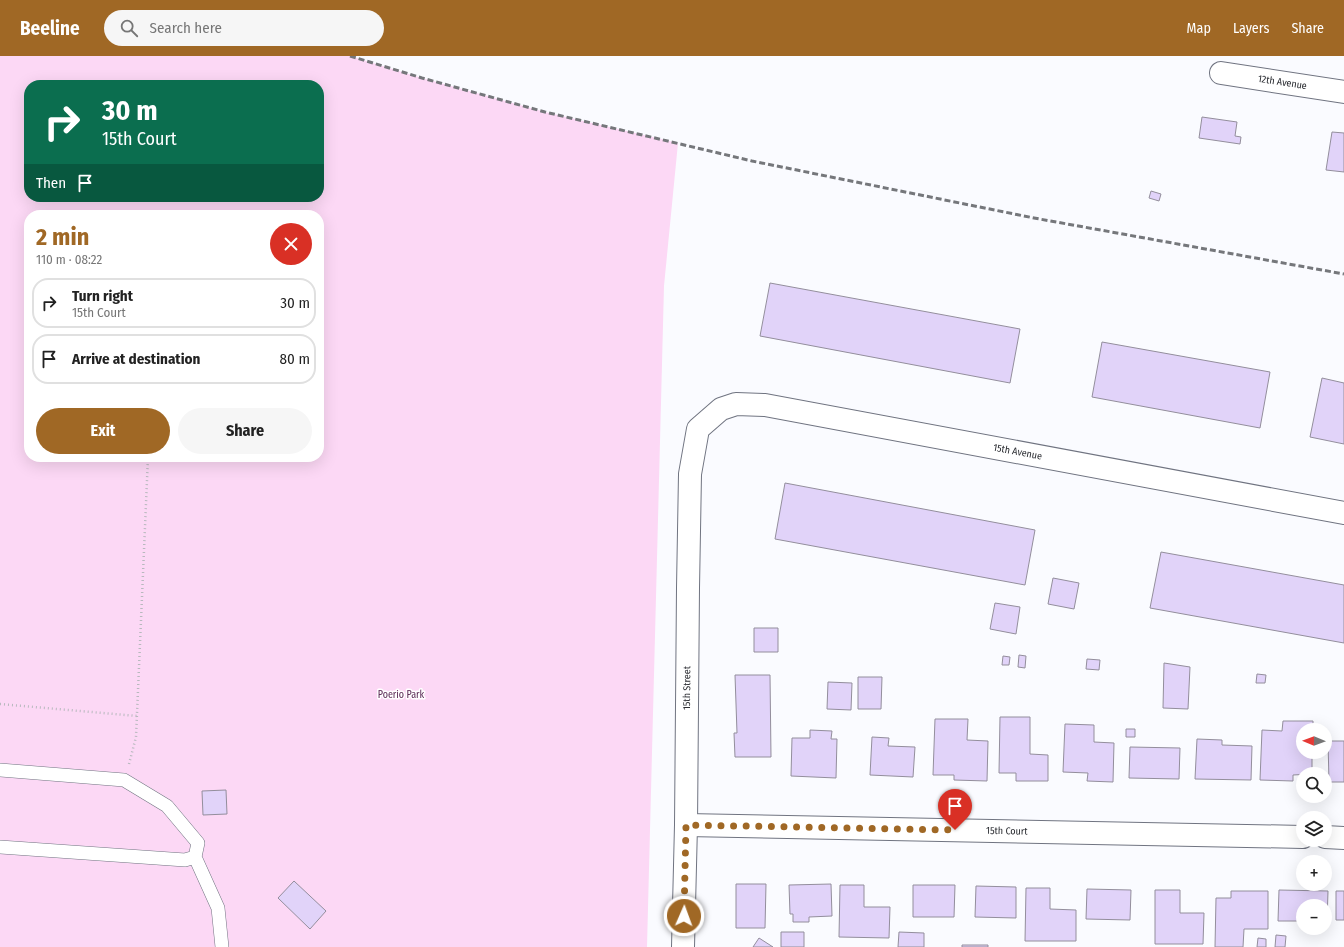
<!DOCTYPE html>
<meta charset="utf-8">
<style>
body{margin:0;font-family:"Fira Sans Condensed",sans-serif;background:#f6f6f6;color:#222;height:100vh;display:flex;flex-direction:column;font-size:15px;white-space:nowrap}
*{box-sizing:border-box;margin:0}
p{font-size:13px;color:#767676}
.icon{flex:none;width:22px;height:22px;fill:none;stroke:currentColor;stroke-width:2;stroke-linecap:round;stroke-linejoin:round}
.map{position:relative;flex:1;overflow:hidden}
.drawer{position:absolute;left:24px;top:154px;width:300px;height:252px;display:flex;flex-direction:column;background:#fff;border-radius:16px;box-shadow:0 4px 16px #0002}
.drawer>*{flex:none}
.guide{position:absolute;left:24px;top:24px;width:300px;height:122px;border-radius:16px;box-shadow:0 4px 16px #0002;background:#0b6e4f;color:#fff;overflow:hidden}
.needle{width:26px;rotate:271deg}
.tools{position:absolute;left:1296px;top:667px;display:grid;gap:8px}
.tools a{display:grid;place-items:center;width:36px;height:36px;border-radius:50%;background:#fff;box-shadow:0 4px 16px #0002;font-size:20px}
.pin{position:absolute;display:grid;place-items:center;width:34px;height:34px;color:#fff;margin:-41px -17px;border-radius:50% 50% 50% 0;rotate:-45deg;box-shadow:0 0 4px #0007}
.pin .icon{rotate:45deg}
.me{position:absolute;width:44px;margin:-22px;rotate:2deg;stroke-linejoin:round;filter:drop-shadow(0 0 3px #0008)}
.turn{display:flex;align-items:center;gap:14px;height:84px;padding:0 12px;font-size:18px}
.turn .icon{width:52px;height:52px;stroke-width:2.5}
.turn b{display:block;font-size:28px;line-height:34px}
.then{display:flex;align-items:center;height:38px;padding:0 12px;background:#0003;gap:8px;font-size:15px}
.round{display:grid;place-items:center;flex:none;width:42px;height:42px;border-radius:21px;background:#f6f6f6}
.summary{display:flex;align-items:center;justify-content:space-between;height:68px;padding:0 12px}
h1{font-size:24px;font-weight:700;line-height:30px;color:#a06825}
.button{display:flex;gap:8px;margin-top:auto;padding:8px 12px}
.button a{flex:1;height:46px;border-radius:24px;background:#a06825;color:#fff;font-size:16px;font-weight:700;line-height:46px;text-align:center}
.button a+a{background:#f6f6f6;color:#222}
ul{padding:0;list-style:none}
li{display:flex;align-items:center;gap:12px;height:50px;margin:0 8px 6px;padding:0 4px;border:2px solid #e0e0e0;border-radius:16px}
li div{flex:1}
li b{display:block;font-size:15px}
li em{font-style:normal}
header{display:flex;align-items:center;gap:24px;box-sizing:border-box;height:56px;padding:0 20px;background:#a06825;color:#fff}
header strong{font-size:19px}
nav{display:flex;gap:22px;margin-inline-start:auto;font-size:14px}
.search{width:280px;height:36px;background:#f6f6f6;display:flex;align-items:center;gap:10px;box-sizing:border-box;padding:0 14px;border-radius:22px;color:#767676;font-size:15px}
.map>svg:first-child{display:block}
.green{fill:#fcd8f5;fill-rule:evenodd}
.building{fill:#e1d3f9;stroke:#938e9c}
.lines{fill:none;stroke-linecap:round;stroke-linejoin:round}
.service-casing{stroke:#707481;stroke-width:14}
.minor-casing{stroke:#707481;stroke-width:24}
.path{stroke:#b8b9be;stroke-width:2.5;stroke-dasharray:1 3;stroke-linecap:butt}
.service{stroke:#fff;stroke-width:13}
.minor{stroke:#fff;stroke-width:22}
.rail{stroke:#75777b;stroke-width:3;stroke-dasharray:6 3;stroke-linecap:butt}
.route{stroke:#a06825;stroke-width:7;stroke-dasharray:0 12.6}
.labels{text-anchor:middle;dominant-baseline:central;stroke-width:3;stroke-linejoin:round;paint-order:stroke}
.street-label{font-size:10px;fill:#2b2d32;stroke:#fff}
.park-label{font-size:10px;fill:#592753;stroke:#fff}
</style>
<header>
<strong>Beeline</strong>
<div class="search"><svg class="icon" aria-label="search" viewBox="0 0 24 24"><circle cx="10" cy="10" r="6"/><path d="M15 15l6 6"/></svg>Search here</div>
<nav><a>Map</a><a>Layers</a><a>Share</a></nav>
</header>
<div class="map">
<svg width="1344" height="891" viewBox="0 0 1344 891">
<rect width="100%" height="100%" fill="#fafbff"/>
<!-- green -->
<path class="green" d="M0 0H350L422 22 545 56 678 87 664 230 647 891H0ZM29 29H319V141H29ZM29 159H319V401H29Z"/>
<!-- building -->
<path class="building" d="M1202 61 1237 66 1235 80 1241 81 1240 88 1199 82Z
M1332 76 1344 77V116L1326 114Z
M1151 135 1161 138 1159 145 1149 142Z
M770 227 1020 273 1010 327 760 280Z
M1102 286 1270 316 1260 372 1092 341Z
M1322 322 1344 327V388L1310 381Z
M785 427 1035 474 1025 529 775 483Z
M1161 496 1344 529V587L1150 552Z
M1053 522 1079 527 1074 553 1048 548Z
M995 547 1020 551 1016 578 990 573Z
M754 572H778V596H754Z
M1019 599 1026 600 1025 612 1018 611Z
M1003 600 1010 601 1009 609H1002Z
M1087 603 1100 604 1099 614 1086 613Z
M1164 607 1190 611 1188 653 1163 652Z
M1257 618 1266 619 1265 627H1256Z
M735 619H770L771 701H735L734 677H737Z
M858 621H882L881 653H858Z
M828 626 852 627 851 654 827 653Z
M1000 661H1030V698L1048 699V725H1016V717H999Z
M935 663H968L967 684 988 685 987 725 954 724V719H933Z
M1283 665H1313V674H1303V696H1312V718L1293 719V725L1260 724 1262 674 1282 675Z
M1065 668 1094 669V686L1114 687 1113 726 1087 725 1088 717 1063 716Z
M1126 673H1135V681H1126Z
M810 674 832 675 831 683H837L836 722 791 720 792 682H810Z
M872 681 889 682 888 690 915 691 913 721 870 719Z
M1197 683 1222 684V689L1252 690 1251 724 1195 723Z
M1328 685H1344V726H1329Z
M1130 691 1180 692 1179 723 1129 722Z
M226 734 227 758 203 759 202 735Z
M294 825 326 855 310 873 278 842Z
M736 828H766L765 872H736Z
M831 828 832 860 809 861V866H793V858H790L789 829Z
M840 829H864V851H890L889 882 839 881Z
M913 829H955L954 861H913Z
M976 830 1016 831V862L975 861Z
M1026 832H1050V853L1076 854V885H1025Z
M1087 833 1131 834 1130 864 1086 863Z
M1155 834H1180V857H1204L1203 888H1155Z
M1279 834 1328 835 1327 866H1325V850H1303V865H1278Z
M1231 835H1268V873H1244L1243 891H1215L1216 842H1231Z
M1336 835H1344V864H1336Z
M781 876H804V891H781Z
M899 876 924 877V891H898Z
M1276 879 1286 880 1285 891H1275Z
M759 882 773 891H753Z
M1258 882 1266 883V891H1257Z
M962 889H988V891H962Z"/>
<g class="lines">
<defs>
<path id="service" d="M0 714 124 724 167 750 198 787 195 801 218 852 222 891
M0 791 185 804 195 801"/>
<g id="minor">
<path id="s1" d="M1221 17 1344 36"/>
<path id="s2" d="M686 769 1303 781"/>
<path d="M1325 781 1344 782"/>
<path id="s3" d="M683 891 686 769 688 532 690 418 698 373 721 353 736 348 765 349 1344 457"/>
</g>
</defs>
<!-- service casing -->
<use href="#service" class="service-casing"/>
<!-- minor casing -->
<use href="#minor" class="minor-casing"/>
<!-- path -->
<path class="path" d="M0 648 137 660
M129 708 136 681 148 401"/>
<!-- service -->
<use href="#service" class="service"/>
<!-- minor -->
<use href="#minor" class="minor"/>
<!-- rail -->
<path class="rail" d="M350 0 422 22 545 56 752 105 1034 162 1344 218"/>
</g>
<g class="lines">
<!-- route -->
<path class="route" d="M684 860 686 769 955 774"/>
</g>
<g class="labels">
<!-- street labels -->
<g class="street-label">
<text stroke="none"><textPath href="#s1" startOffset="62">12th Avenue</textPath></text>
<text stroke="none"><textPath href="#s3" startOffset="851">15th Avenue</textPath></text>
<text stroke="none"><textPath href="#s3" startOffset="259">15th Street</textPath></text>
<text stroke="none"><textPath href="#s2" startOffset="321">15th Court</textPath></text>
</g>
<!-- park labels -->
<g class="park-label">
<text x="401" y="639">Poerio Park</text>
</g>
</g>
</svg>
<div class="tools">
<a><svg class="needle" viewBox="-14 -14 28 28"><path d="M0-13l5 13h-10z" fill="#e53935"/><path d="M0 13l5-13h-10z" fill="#767676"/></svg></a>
<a><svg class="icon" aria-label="search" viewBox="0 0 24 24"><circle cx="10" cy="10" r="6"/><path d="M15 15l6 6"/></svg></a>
<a><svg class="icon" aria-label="layers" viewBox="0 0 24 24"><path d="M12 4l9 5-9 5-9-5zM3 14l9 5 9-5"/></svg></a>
<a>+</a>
<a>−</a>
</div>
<div class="pin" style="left:955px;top:774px;background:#d93025"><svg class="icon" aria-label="arrive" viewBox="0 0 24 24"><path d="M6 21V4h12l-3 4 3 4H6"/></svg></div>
<svg class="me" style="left:684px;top:860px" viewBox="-20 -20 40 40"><circle r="17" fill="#a06825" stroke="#fff" stroke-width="3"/><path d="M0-11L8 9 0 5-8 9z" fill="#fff"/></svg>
<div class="guide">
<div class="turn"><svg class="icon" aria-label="right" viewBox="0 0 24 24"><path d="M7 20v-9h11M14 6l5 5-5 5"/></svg><div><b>30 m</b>15th Court</div></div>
<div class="then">Then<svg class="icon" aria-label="arrive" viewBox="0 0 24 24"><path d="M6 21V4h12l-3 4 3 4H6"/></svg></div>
</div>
<section class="drawer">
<div class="summary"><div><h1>2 min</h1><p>110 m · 08:22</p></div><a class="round" style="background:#d93025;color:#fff"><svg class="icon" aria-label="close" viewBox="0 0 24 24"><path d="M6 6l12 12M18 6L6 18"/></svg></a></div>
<ul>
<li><svg class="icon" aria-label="right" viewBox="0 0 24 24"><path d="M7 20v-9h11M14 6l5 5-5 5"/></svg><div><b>Turn right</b><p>15th Court</p></div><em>30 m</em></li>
<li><svg class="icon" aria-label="arrive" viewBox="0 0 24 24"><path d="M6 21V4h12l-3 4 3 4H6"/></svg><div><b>Arrive at destination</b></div><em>80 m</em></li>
</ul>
<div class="button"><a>Exit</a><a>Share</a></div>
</section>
</div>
